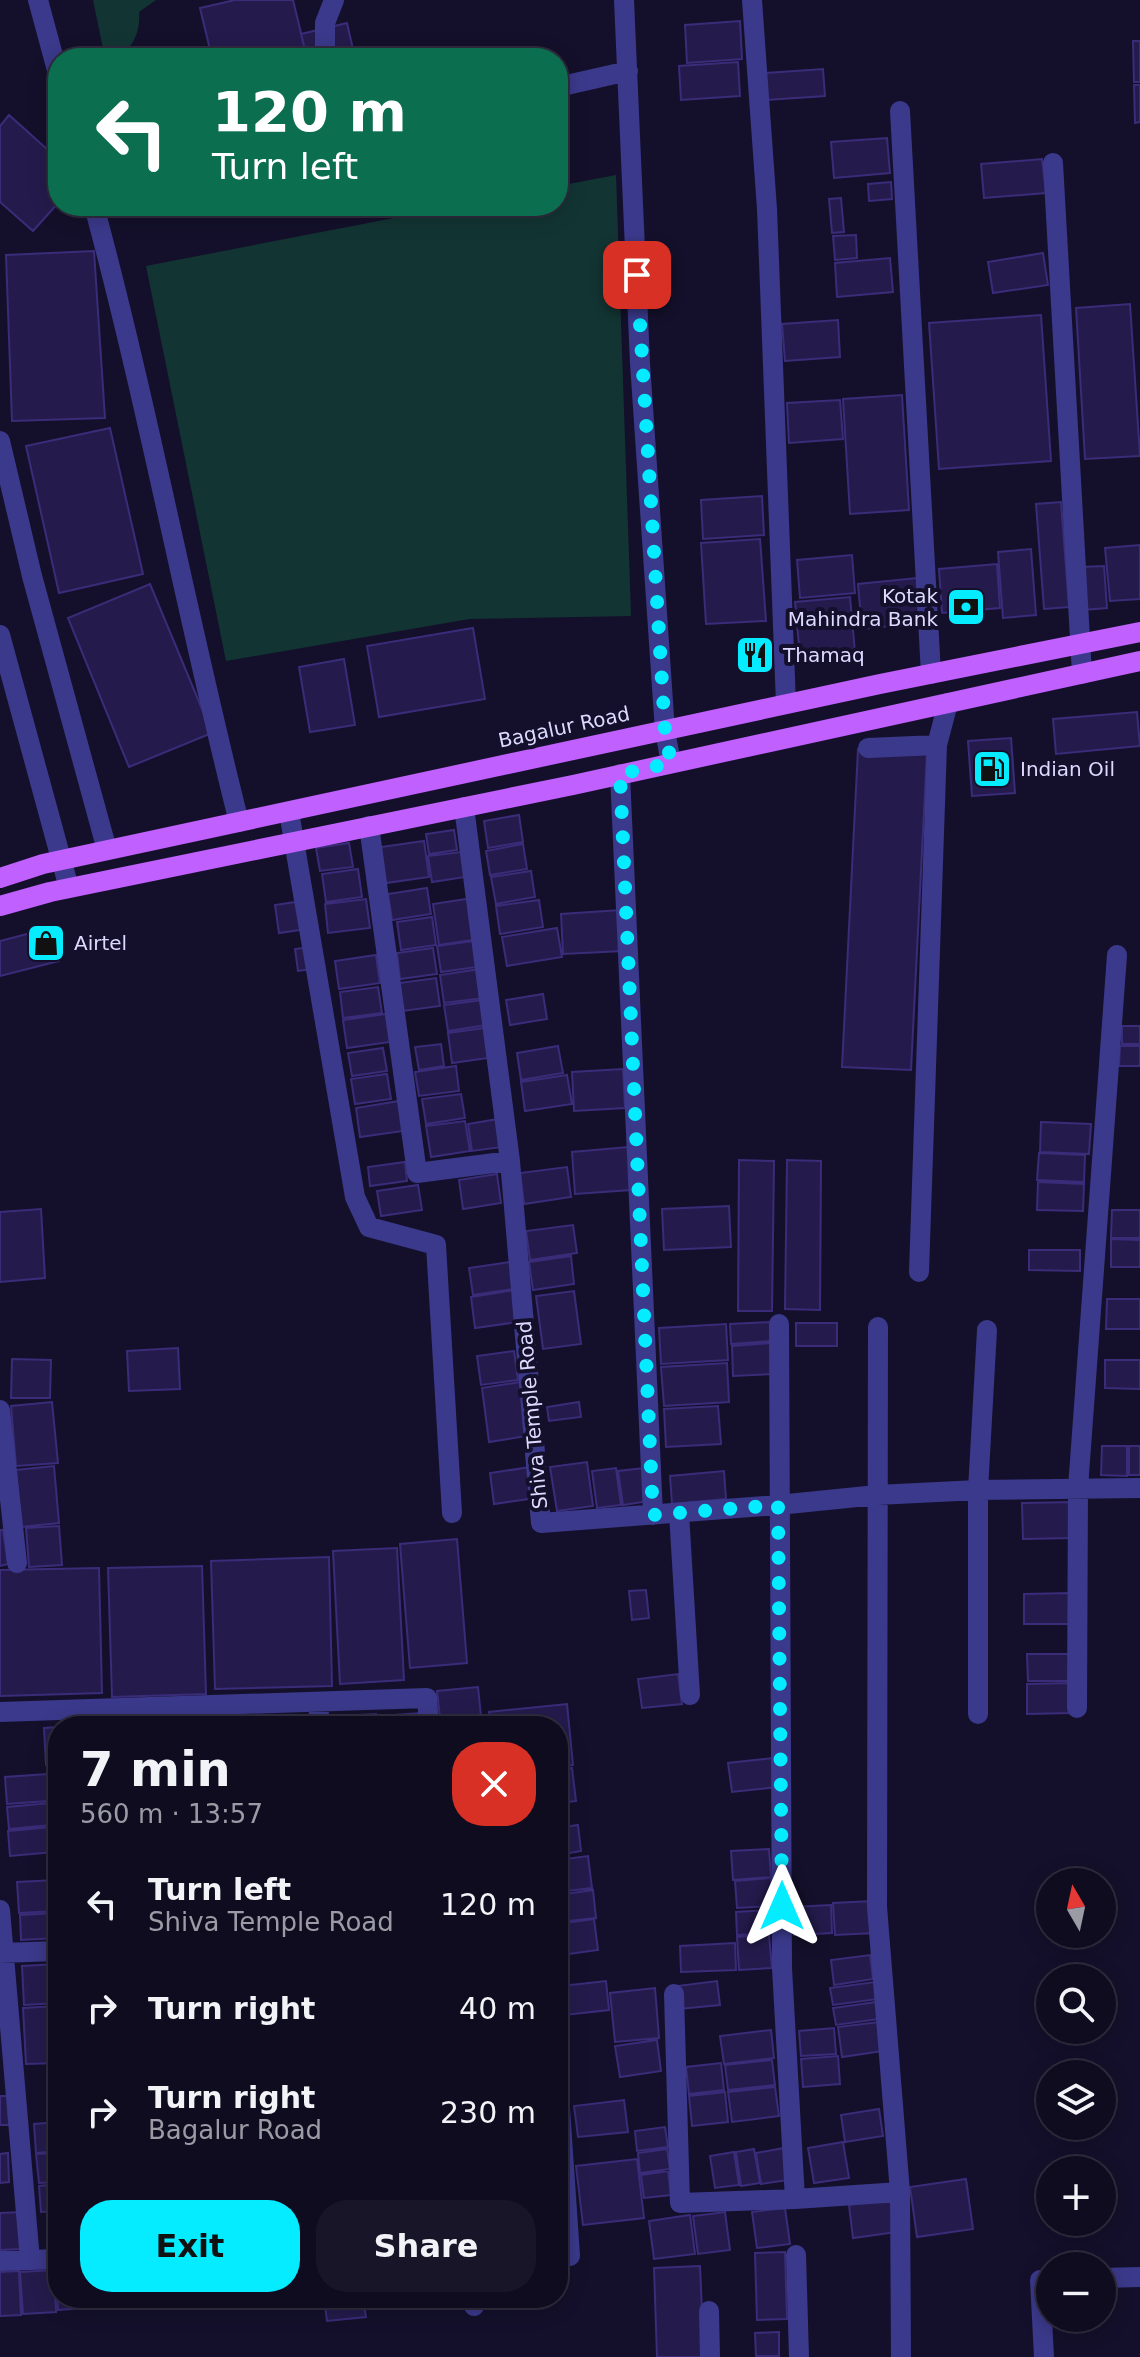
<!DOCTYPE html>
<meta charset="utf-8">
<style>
body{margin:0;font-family:"DejaVu Sans",sans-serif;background:#181529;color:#f1f3f6;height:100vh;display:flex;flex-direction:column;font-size:30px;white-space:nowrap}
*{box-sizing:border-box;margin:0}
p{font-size:26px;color:#9b9ba5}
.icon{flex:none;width:44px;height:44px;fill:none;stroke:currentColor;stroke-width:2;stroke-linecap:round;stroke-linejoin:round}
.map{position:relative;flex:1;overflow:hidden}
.drawer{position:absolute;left:48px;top:1716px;width:520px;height:592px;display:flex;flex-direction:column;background:#0f0c20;border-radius:32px;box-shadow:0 4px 20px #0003,0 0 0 2px #2f2c3e}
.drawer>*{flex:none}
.top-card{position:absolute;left:48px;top:48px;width:520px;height:168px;border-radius:32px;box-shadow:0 4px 20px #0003,0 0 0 2px #2f2c3e;background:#0b6e4f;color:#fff;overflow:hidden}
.needle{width:52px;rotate:351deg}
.fabs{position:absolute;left:1036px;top:1868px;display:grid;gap:16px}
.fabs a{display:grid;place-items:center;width:80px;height:80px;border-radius:50%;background:#0f0c20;box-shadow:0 4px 20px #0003,0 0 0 2px #2f2c3e;font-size:40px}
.pin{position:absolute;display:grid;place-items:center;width:68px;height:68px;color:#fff;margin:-34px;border-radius:16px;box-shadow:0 4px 12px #0006}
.me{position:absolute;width:88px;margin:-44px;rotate:0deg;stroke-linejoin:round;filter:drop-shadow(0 0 6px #0008)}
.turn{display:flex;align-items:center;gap:28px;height:168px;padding:0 32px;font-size:36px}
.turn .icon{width:104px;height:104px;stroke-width:2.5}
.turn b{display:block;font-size:56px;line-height:68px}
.round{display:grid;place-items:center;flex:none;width:84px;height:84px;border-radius:32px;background:#181529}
.overview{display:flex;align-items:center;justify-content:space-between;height:136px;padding:0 32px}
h1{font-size:48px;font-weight:700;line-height:60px}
.primary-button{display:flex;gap:16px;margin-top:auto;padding:16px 32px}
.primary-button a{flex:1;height:92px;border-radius:32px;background:#05ebff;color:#111;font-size:32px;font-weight:700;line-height:92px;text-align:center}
.primary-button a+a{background:#181529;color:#f1f3f6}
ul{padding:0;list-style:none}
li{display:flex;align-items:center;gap:24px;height:104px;padding:0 32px}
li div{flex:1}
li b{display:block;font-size:30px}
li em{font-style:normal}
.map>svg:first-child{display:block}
.green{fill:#123533}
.building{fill:#241b4c;stroke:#3a2c79;stroke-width:2}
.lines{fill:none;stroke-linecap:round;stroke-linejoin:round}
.minor{stroke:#3b398b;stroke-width:20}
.major{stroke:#c060ff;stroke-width:20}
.route{stroke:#05ebff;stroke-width:14;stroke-dasharray:0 25.2}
.labels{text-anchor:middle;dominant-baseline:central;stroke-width:8;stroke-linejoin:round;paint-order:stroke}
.poi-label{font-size:20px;fill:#ddd9ff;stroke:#14102b;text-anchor:start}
.street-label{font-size:20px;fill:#ddd9ff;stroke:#14102b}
</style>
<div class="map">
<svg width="1140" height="2357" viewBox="0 0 1140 2357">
<rect width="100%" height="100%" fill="#14102b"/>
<!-- green -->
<path class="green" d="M93 0H156L139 12C141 34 130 58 105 58Z
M616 175 631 616 469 619 226 661 146 266 456 206H558V186Z"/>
<!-- building -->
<path class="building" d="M235 0H293L307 58H212L200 8Z
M740 21 742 59 687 63 685 25Z
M347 23 355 58H307L301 34Z
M1133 41H1140V82H1134Z
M738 62 740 96 681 100 679 66Z
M823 69 825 96 767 100 766 73Z
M1134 85H1140V122L1135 123Z
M9 115 58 159V203L33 231 0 202V126Z
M887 138 890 173 834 178 831 142Z
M1042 159 1046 193 984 198 981 164Z
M891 182 892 199 869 201 868 184Z
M841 198 844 232 832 233 829 199Z
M856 235 857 258 835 260 833 236Z
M94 251 105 418 12 421 6 255Z
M1043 253 1048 285 993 293 988 262Z
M890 258 893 292 837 297 835 263Z
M1130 304 1140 456 1085 459 1076 308Z
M1041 315 1051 461 939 469 929 323Z
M838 320 840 357 785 361 782 324Z
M902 395 909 510 850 514 843 399Z
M840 400 843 439 789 443 787 403Z
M110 428 143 574 59 593 26 446Z
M762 496 764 535 703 539 701 500Z
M1061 502 1069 607 1044 609 1036 504Z
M760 539 766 621 706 624 701 543Z
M1140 545V599L1110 601 1105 548Z
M1031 549 1036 615 1003 618 998 552Z
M852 555 855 593 800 598 797 560Z
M997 564 1000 608 942 613 939 569Z
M1104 566 1107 608 1083 610 1080 567Z
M917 578 921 623 862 629 858 584Z
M150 584 212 733 129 767 68 618Z
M850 597 855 652 800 657 795 602Z
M473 628 485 699 379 717 367 646Z
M344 659 355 725 310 732 299 667Z
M1137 712 1140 746 1056 754 1053 719Z
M1011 738 1015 793 972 796 968 741Z
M858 749 927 752 911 1070 842 1067Z
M519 815 523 842 488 848 484 821Z
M454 830 457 850 429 854 426 834Z
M424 841 429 877 386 883 381 847Z
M349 843 353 867 320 871 316 848Z
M523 844 527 869 490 875 486 851Z
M461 852 465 877 432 882 428 856Z
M358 869 362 897 326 902 322 874Z
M531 871 535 897 496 904 491 877Z
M427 888 431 914 392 920 388 894Z
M473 898 479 939 439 945 433 904Z
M366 899 370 928 328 933 325 904Z
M539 900 543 927 500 934 496 906Z
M302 901 307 929 279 933 275 905Z
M621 910 623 951 563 954 561 914Z
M432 917 436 945 401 950 397 922Z
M50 928 59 961 0 976V941Z
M557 928 562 957 507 966 502 937Z
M473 941 477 967 441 972 437 946Z
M310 947 313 969 298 971 295 949Z
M433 948 437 974 400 979 397 953Z
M376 955 380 983 339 989 335 961Z
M480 969 484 998 444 1003 440 975Z
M436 978 440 1006 403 1011 399 983Z
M378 987 382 1013 343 1018 340 992Z
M543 994 547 1019 510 1025 506 1000Z
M483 1000 487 1025 448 1031 444 1005Z
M386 1014 390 1042 347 1048 343 1020Z
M1122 1026H1140V1044H1122Z
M484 1028 488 1058 452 1063 448 1033Z
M441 1044 444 1066 419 1070 415 1047Z
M558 1046 563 1073 521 1080 517 1053Z
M1120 1046H1140V1066H1119Z
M383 1048 387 1071 352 1076 348 1053Z
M456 1066 459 1091 419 1096 415 1072Z
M623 1069 625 1108 574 1111 572 1072Z
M387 1074 391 1099 355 1104 351 1079Z
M567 1075 572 1104 525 1111 521 1082Z
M461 1094 465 1118 426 1124 422 1099Z
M399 1101 403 1131 360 1137 356 1108Z
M498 1119 502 1147 472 1151 468 1124Z
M465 1121 470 1151 431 1157 426 1126Z
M1041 1122 1091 1124 1089 1154 1040 1152Z
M628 1147 631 1190 575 1194 572 1152Z
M1039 1153 1085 1155 1084 1182 1037 1180Z
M739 1160 774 1161 772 1311H738Z
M787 1160 821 1161 820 1310 785 1309Z
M405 1162 407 1181 370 1186 368 1167Z
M567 1167 571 1197 524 1204 520 1173Z
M497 1174 501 1203 463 1209 459 1180Z
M1038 1182 1084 1184 1083 1211 1037 1210Z
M418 1185 422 1210 381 1216 377 1191Z
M729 1206 731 1247 664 1250 662 1209Z
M41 1209 45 1278 0 1282V1212Z
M1112 1210H1140V1238H1111Z
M573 1225 577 1253 530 1260 526 1231Z
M1111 1239 1140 1240V1267H1111Z
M1029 1250H1080V1271L1029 1270Z
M571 1256 574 1284 533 1290 529 1262Z
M510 1262 513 1289 473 1295 469 1268Z
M514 1290 518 1322 475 1328 471 1297Z
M574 1291 581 1344 543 1349 536 1296Z
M1107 1299H1140V1329H1106Z
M771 1322 772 1341 731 1344 730 1324Z
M796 1323H837V1346H796Z
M726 1324 728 1360 661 1364 659 1328Z
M772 1343 774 1374 733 1376 732 1346Z
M178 1348 180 1389 129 1391 127 1351Z
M514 1351 518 1380 481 1385 477 1356Z
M12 1359 51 1360 50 1398H11Z
M1105 1360H1140V1389L1105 1388Z
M727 1363 729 1402 664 1406 661 1367Z
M520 1382 527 1436 489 1442 482 1388Z
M52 1402 58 1463 16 1466 11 1406Z
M579 1402 581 1417 549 1421 547 1407Z
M718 1406 721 1444 666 1447 664 1409Z
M1102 1446H1127V1476L1101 1475Z
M1129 1446H1140V1475H1129Z
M587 1462 593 1506 557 1511 550 1467Z
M54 1466 59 1523 21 1527 16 1470Z
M531 1467 536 1498 494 1504 490 1473Z
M616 1468 621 1505 597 1508 592 1471Z
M644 1468 649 1501 623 1505 618 1471Z
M724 1471 726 1499 672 1504 670 1476Z
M1074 1502V1538L1023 1539 1022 1503Z
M59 1526 62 1565 29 1567 26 1528Z
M0 1530H3L8 1564 0 1566Z
M457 1539 467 1663 410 1668 400 1544Z
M397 1548 404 1680 340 1684 333 1551Z
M329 1557 332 1686 215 1689 211 1561Z
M202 1566 206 1694 112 1697 108 1568Z
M99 1568 102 1693 0 1696V1570Z
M646 1590 649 1618 632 1620 629 1591Z
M1071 1593 1072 1624H1024V1594Z
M1027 1654H1069V1681H1028Z
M678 1674 682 1704 642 1708 638 1679Z
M1070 1683 1071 1713 1027 1714V1684Z
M478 1687 482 1726H441L437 1691Z
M567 1704 573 1765 558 1767V1726H490L489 1712Z
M421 1713 422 1726H381L380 1716Z
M376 1714 377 1726H342V1716Z
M316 1716 317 1726H275V1719Z
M58 1727V1764L46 1765 44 1728Z
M773 1758 777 1787 732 1792 728 1763Z
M572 1768 576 1801 558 1803V1770Z
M47 1774 49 1801 7 1804 5 1777Z
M50 1803 51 1825 9 1829 7 1807Z
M578 1825 581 1851 558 1855V1828Z
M52 1827 54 1852 10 1856 8 1831Z
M769 1849 771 1877 733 1880 731 1851Z
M588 1856 592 1888 558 1892V1860Z
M771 1878 773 1906 737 1908 735 1881Z
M56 1880 57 1911 19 1913 17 1882Z
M593 1890 596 1918 559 1922 558 1895Z
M873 1901 875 1933 835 1935 833 1903Z
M831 1905 832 1933 794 1935 792 1907Z
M769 1910 770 1933 737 1935 736 1912Z
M58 1913V1938L21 1940 20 1915Z
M594 1919 598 1950 561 1955 558 1924Z
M769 1935 772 1968 739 1970 737 1937Z
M735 1943 736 1970 681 1972 680 1946Z
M870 1955 873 1979 834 1985 831 1960Z
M58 1964V2003L24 2005 22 1966Z
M606 1981 609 2010 565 2015 562 1986Z
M717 1981 720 2005 679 2009 677 1986Z
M875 1982 878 1999 833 2005 830 1988Z
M655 1988 659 2038 615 2042 610 1993Z
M877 2002 879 2019 836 2025 833 2008Z
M58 2006V2063L26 2064 23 2008Z
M879 2022 883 2051 842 2057 838 2027Z
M834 2028 836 2054 801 2056 799 2031Z
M771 2030 774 2058 724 2064 720 2036Z
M657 2040 661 2071 620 2077 615 2046Z
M838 2056 840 2084 803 2087 801 2059Z
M772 2060 775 2085 728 2090 725 2065Z
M721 2063 724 2090 689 2094 686 2067Z
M775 2087 779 2116 732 2122 728 2092Z
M725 2092 728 2122 692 2126 689 2096Z
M0 2096H8L9 2125H0Z
M624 2100 628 2132 578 2137 574 2106Z
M879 2109 883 2136 845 2142 841 2115Z
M58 2122V2151L36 2153 34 2124Z
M665 2127 668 2147 637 2151 635 2131Z
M843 2142 849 2178 814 2183 808 2148Z
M784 2148 789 2180 761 2184 756 2153Z
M667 2149 670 2169 640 2173 638 2153Z
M754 2149 760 2183 741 2186 736 2152Z
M734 2152 739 2185 715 2188 710 2156Z
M8 2153 9 2182 0 2183V2154Z
M58 2153V2182L39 2183 36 2154Z
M637 2159 644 2218 583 2225 576 2166Z
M668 2171 671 2195 644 2198 641 2175Z
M966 2179 973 2229 917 2237 910 2187Z
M58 2184V2211L41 2212 39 2186Z
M892 2199 897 2232 853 2238 849 2205Z
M785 2208 790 2244 757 2248 752 2212Z
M21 2212 23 2249 0 2250V2213Z
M725 2212 730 2250 698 2254 693 2216Z
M690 2215 695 2254 654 2259 649 2221Z
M785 2252 787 2319 757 2320 755 2253Z
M700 2266 704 2357H657L654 2268Z
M54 2270 56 2312 23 2314 20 2272Z
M19 2271 21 2315 0 2316V2272Z
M56 2271H58V2298H84V2308L58 2310Z
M324 2298H363L366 2317 327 2321Z
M779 2332V2356H756L755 2333Z"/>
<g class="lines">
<!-- minor -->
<path class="minor" d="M38 0 58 74
M624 0 640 363 665 731 671 763
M752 0 767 209 786 704
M325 58V23L334 0
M558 87 628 71
M900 111 931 674
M1053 163 1082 674
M94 206C149 410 187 618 239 822
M0 441 32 576 107 850
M0 635 69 888
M868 748 937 745
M620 774 653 1515
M464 807 510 1161 541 1523 778 1505 877 1495 978 1490 1140 1488
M289 812 355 1197 369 1227 436 1245 452 1513
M369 826 417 1173 510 1161
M919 1272 937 745 948 703
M779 1324 782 1968 795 2199 900 2192 877 1907 878 1327
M0 1410 8 1481 0 1482
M8 1481 17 1563
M679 1513 690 1695
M318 1703 320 1726
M214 1706 216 1726
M1077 1708 1078 1488 1117 955
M0 1712 427 1698 429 1726
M978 1714V1490L987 1330
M0 1910 30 2260
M0 1953 58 1951
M674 1994 680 2203 795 2199
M558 2079 570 2256
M900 2192 901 2357
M796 2255 799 2357
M0 2261 58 2259
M1102 2278 1140 2277
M473 2298 474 2306
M709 2311 710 2357
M1044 2357 1040 2280H1050"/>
<!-- major -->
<path class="major" d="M0 878 43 864 880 684 1140 632
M0 906 50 892 573 785 1140 661"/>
</g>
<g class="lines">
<!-- route -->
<path class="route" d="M637 275 665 731 671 763 620 774 653 1515 778 1505 782 1906"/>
</g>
<!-- icons -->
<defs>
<symbol id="bank-square" viewBox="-11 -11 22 22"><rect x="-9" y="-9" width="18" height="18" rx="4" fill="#05ebff" stroke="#14102b"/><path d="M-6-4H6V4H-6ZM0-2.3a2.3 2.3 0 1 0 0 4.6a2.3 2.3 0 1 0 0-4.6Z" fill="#111"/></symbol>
<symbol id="restaurant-square" viewBox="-11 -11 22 22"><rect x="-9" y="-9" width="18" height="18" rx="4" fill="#05ebff" stroke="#14102b"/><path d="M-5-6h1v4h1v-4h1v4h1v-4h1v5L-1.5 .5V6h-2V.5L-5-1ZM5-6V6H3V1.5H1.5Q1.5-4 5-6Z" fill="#111"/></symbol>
<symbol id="fuel-square" viewBox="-11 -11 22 22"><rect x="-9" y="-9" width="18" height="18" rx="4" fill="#05ebff" stroke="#14102b"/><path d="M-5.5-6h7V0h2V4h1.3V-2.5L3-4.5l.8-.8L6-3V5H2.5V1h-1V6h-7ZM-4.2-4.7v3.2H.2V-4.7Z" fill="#111"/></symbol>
<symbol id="shop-square" viewBox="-11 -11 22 22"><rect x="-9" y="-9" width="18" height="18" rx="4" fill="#05ebff" stroke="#14102b"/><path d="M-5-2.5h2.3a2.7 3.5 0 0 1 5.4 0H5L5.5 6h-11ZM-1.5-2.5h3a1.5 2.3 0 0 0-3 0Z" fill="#111"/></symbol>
</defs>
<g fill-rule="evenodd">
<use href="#bank-square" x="944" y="585" width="44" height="44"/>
<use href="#restaurant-square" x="733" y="633" width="44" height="44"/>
<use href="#fuel-square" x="970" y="747" width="44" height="44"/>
<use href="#shop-square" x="24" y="921" width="44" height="44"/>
</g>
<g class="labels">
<!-- poi labels -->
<g class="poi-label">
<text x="938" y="596" text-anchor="end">Kotak<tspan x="938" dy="23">Mahindra Bank</tspan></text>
<text x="783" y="655">Thamaq</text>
<text x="1020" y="769">Indian Oil</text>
<text x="74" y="943">Airtel</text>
</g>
<!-- street labels -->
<g class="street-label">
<text transform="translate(564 727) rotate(-12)">Bagalur Road</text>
<text transform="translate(532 1415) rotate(-95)">Shiva Temple Road</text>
</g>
</g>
</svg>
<div class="fabs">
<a><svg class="needle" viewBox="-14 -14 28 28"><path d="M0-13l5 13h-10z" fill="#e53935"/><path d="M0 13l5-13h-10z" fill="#9b9ba5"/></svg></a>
<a><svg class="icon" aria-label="search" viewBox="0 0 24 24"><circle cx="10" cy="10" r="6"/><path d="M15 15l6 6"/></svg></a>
<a><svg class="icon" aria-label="layers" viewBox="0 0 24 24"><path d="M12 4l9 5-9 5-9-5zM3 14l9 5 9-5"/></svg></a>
<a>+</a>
<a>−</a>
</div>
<div class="pin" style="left:637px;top:275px;background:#d93025"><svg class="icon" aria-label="arrive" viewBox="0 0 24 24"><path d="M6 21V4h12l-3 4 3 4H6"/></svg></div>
<svg class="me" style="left:782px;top:1906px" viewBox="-20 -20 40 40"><path d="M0-17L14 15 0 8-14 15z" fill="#05ebff" stroke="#fff" stroke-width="4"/></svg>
<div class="top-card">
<div class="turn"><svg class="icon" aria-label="left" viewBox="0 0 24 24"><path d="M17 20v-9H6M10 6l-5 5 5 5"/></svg><div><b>120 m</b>Turn left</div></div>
</div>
<section class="drawer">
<div class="overview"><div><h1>7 min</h1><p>560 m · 13:57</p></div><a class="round" style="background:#d93025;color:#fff"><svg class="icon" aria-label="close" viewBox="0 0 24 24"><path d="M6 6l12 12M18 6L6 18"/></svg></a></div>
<ul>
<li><svg class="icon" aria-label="left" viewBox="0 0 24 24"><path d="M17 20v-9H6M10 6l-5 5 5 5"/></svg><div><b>Turn left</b><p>Shiva Temple Road</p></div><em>120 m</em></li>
<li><svg class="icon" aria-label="right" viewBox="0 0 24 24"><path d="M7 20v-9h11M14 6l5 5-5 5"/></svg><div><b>Turn right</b></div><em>40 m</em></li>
<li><svg class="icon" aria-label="right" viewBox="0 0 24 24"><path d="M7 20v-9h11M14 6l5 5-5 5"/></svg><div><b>Turn right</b><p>Bagalur Road</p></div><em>230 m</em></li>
</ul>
<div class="primary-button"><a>Exit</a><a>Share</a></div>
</section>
</div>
